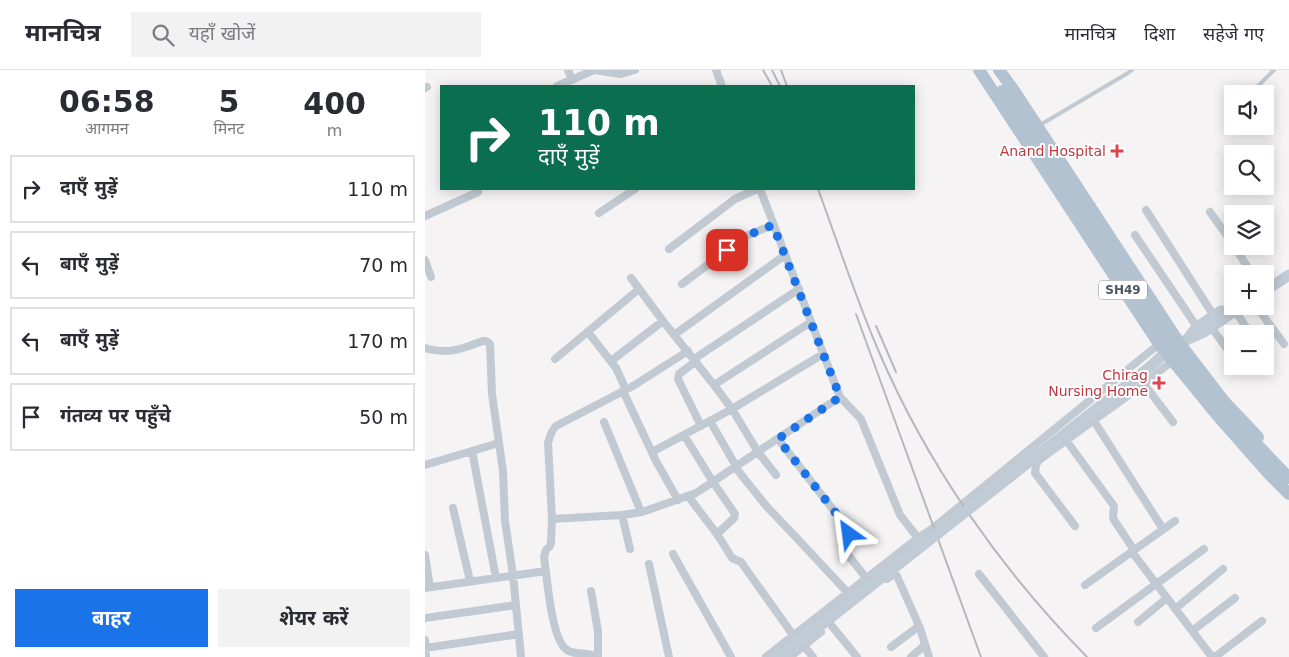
<!DOCTYPE html>
<html lang="hi">
<meta charset="utf-8">
<style>
body{margin:0;font-family:"DejaVu Sans","Noto Sans Devanagari",sans-serif;background:#f2f2f3;color:#2b2b33;height:100vh;display:flex;flex-direction:column;font-size:19px;white-space:nowrap}
*{box-sizing:border-box;margin:0}
p{font-size:16px;color:#7c7c81}
.icon{flex:none;width:28px;height:28px;fill:none;stroke:currentColor;stroke-width:2;stroke-linecap:round;stroke-linejoin:round}
.map{position:relative;flex:1;overflow:hidden}
.details{display:flex;flex-direction:column;background:#fff;width:425px}
.details>*{flex:none}
.guide{position:absolute;left:15px;top:15px;width:475px;height:105px;border-radius:0px;box-shadow:0 2px 12px #0003;background:#0b6e4f;color:#fff;overflow:hidden}
.buttons{position:absolute;left:799px;top:15px;display:grid;gap:10px}
.buttons a{display:grid;place-items:center;width:50px;height:50px;border-radius:0px;background:#fff;box-shadow:0 2px 12px #0003;font-size:25px}
.pin{position:absolute;display:grid;place-items:center;width:42px;height:42px;color:#fff;margin:-21px;border-radius:10px;box-shadow:0 2px 8px #0006}
.me{position:absolute;width:55px;margin:-28px;rotate:329deg;stroke-linejoin:round;filter:drop-shadow(0 0 4px #0008)}
.turn{display:flex;align-items:center;gap:18px;height:105px;padding:0 15px;font-size:22px}
.turn .icon{width:65px;height:65px;stroke-width:2.5}
.turn b{display:block;font-size:35px;line-height:42px}
.eta{display:flex;justify-content:space-evenly;align-items:center;height:85px;text-align:center}
.eta b{font-size:30px;font-weight:700;line-height:35px}
.action{display:flex;gap:10px;margin-top:auto;padding:10px 15px}
.action a{flex:1;height:58px;border-radius:0px;background:#1a73e8;color:#fff;font-size:20px;font-weight:700;line-height:58px;text-align:center}
.action a+a{background:#f2f2f3;color:#2b2b33}
ul{padding:0;list-style:none}
li{display:flex;align-items:center;gap:15px;height:68px;margin:0 10px 8px;padding:0 5px;border:2px solid #e1e1e2;border-radius:0px}
li div{flex:1}
li b{display:block;font-size:19px}
li em{font-style:normal}
header{display:flex;align-items:center;gap:30px;box-sizing:border-box;height:70px;padding:0 25px;background:#fff;border-bottom:1px solid #e1e1e2}
header strong{font-size:24px}
nav{display:flex;gap:28px;margin-inline-start:auto;font-size:18px}
.search{width:350px;height:45px;background:#f2f2f3;display:flex;align-items:center;gap:12px;box-sizing:border-box;padding:0 18px;border-radius:0px;color:#7c7c81;font-size:19px}
main{display:flex;flex:1;min-height:0}
.map>svg:first-child{display:block}
.lines{fill:none;stroke-linecap:round;stroke-linejoin:round}
.service{stroke:#c1cad2;stroke-width:4}
.minor{stroke:#c1cad2;stroke-width:8}
.secondary{stroke:#c1cbd6;stroke-width:11}
.primary{stroke:#b3c2d1;stroke-width:12}
.rail{stroke:#b5b8bd;stroke-width:2}
.secondary-bridge{stroke:#c1cbd6;stroke-width:11}
.primary-bridge{stroke:#b3c2d1;stroke-width:12}
.route{stroke:#1a73e8;stroke-width:9;stroke-dasharray:0 16.2}
.health-dot{fill:#e0444e;stroke:#fff;stroke-width:2}
.labels{text-anchor:middle;dominant-baseline:central;stroke-width:4;stroke-linejoin:round;paint-order:stroke}
.shield{fill:#fff;stroke:#808990;stroke-width:1}
.shield-label{font-size:12px;font-weight:bold;fill:#4a5661}
.health-label{font-size:14px;fill:#be3a42;stroke:#fff;text-anchor:end}
</style>
<header>
<strong>मानचित्र</strong>
<div class="search"><svg class="icon" aria-label="search" viewBox="0 0 24 24"><circle cx="10" cy="10" r="6"/><path d="M15 15l6 6"/></svg>यहाँ खोजें</div>
<nav><a>मानचित्र</a><a>दिशा</a><a>सहेजे गए</a></nav>
</header>
<main>
<section class="details">
<div class="eta">
<div><b>06:58</b><p>आगमन</p></div>
<div><b>5</b><p>मिनट</p></div>
<div><b>400</b><p>m</p></div>
</div>
<ul>
<li><svg class="icon" aria-label="right" viewBox="0 0 24 24"><path d="M7 20v-9h11M14 6l5 5-5 5"/></svg><div><b>दाएँ मुड़ें</b></div><em>110 m</em></li>
<li><svg class="icon" aria-label="left" viewBox="0 0 24 24"><path d="M17 20v-9H6M10 6l-5 5 5 5"/></svg><div><b>बाएँ मुड़ें</b></div><em>70 m</em></li>
<li><svg class="icon" aria-label="left" viewBox="0 0 24 24"><path d="M17 20v-9H6M10 6l-5 5 5 5"/></svg><div><b>बाएँ मुड़ें</b></div><em>170 m</em></li>
<li><svg class="icon" aria-label="arrive" viewBox="0 0 24 24"><path d="M6 21V4h12l-3 4 3 4H6"/></svg><div><b>गंतव्य पर पहुँचे</b></div><em>50 m</em></li>
</ul>
<div class="action"><a>बाहर</a><a>शेयर करें</a></div>
</section>
<div class="map">
<svg width="864" height="587" viewBox="0 0 864 587">
<rect width="100%" height="100%" fill="#f5f3f3"/>
<g class="lines">
<!-- service -->
<path class="service" d="M825 24 849 0
M615 55 703 3 707 0"/>
<!-- minor -->
<path class="minor" d="M143 0 147 10
M291 0 297 16
M132 16 169 0 196 4 210 0
M0 18 2 17
M335 119 415 327 436 349 475 445 493 468
M721 140 789 246
M785 142 808 174
M174 143 210 119
M0 146 53 122
M710 165 772 257
M809 176 827 204
M244 179 310 129 332 119
M0 190 6 207
M206 208 238 251 289 315 307 339 333 382 351 405
M257 214 321 166 348 155
M831 236 859 274
M810 241 826 264
M786 257 808 287
M163 262 191 298 201 320
M249 265 360 185
M0 278C25 285 35 279 58 271H61L65 274 67 324 78 401 80 451 88 505 96 587
M130 289 214 219
M269 289 374 219
M186 291 238 251
M271 291 254 304 253 309 276 356
M719 314 748 352
M289 315 386 252
M198 321 231 391 253 430
M285 351 311 396
M669 351 738 459
M179 352 216 442
M259 365 288 412 310 444 309 448 292 464
M353 369 424 460V464L417 472 416 476 442 509
M641 370 689 436 688 447 689 450 709 480
M47 381 71 508
M227 382 307 339 398 284
M0 395 74 373
M310 397 343 438 367 463 423 523
M263 426 292 464 307 488 316 492 368 565
M28 438 45 511
M197 445 205 479
M127 449 197 445 211 443 220 441 271 423 415 327
M650 456 610 403 611 395 614 390 719 314 747 291
M707 482 787 587
M248 484 306 587
M0 485 5 517
M224 494 244 587
M554 504 619 587
M462 509 469 504 472 506 495 558 504 587
M660 515 750 451
M0 518 121 501
M166 521 173 561V587
M750 539 798 499
M0 548 91 535
M713 552 742 528
M406 555 432 587
M671 558 779 479
M767 561 810 528
M0 570 1 587
M379 576 388 587
M466 577 494 556
M0 578 94 564
M171 587C163 581 150 586 142 580 126 570 122 506 119 487L121 480 125 476 126 472 127 449 123 373C125 366 126 361 131 356L208 316 263 281
M341 587 493 468 508 458 734 274
M365 587 396 562
M486 587 500 575
M790 587 837 551"/>
<!-- secondary -->
<path class="secondary" d="M840 221 864 205
M764 267 772 257 796 241
M726 296 740 283 761 270 779 262 817 236"/>
<!-- primary -->
<path class="primary" d="M554 0 734 274 792 345 844 404 864 424
M574 0 588 19 755 274 798 330 833 367"/>
<!-- rail -->
<path class="rail" d="M338 0 347 16
M347 0 355 16
M356 0 362 16
M393 119C413 173 431 229 454 282 502 394 576 500 662 587
M431 244 556 587
M451 256 471 302"/>
<!-- secondary-bridge -->
<path class="secondary-bridge" d="M352 587 390 560 726 296"/>
<!-- primary-bridge -->
<path class="primary-bridge" d="M577 21 745 274 782 322 864 408"/>
</g>
<g class="lines">
<!-- route -->
<path class="route" d="M302 180 321 166 348 155 415 327 353 369 424 460V464"/>
</g>
<!-- markers -->
<g class="health-dot">
<path d="M689.5 73.5h5v5h5v5h-5v5h-5v-5h-5v-5h5z"/>
<path d="M731.5 305.5h5v5h5v5h-5v5h-5v-5h-5v-5h5z"/>
</g>
<g class="labels">
<!-- shield labels -->
<rect class="shield" x="674" y="210.5" width="48" height="19" rx="4"/>
<g class="shield-label">
<text x="698" y="220">SH49</text>
</g>
<!-- health labels -->
<g class="health-label">
<text x="681" y="81">Anand Hospital</text>
<text x="723" y="305">Chirag<tspan x="723" dy="16">Nursing Home</tspan></text>
</g>
</g>
</svg>
<div class="buttons">
<a><svg class="icon" aria-label="sound" viewBox="0 0 24 24"><path d="M4 9h4l5-4v14l-5-4H4zM17 9q2 3 0 6"/></svg></a>
<a><svg class="icon" aria-label="search" viewBox="0 0 24 24"><circle cx="10" cy="10" r="6"/><path d="M15 15l6 6"/></svg></a>
<a><svg class="icon" aria-label="layers" viewBox="0 0 24 24"><path d="M12 4l9 5-9 5-9-5zM3 14l9 5 9-5"/></svg></a>
<a>+</a>
<a>−</a>
</div>
<div class="pin" style="left:302px;top:180px;background:#d93025"><svg class="icon" aria-label="arrive" viewBox="0 0 24 24"><path d="M6 21V4h12l-3 4 3 4H6"/></svg></div>
<svg class="me" style="left:424px;top:464px" viewBox="-20 -20 40 40"><path d="M0-17L14 15 0 8-14 15z" fill="#1a73e8" stroke="#fff" stroke-width="4"/></svg>
<div class="guide">
<div class="turn"><svg class="icon" aria-label="right" viewBox="0 0 24 24"><path d="M7 20v-9h11M14 6l5 5-5 5"/></svg><div><b>110 m</b>दाएँ मुड़ें</div></div>
</div>
</div>
</main>
